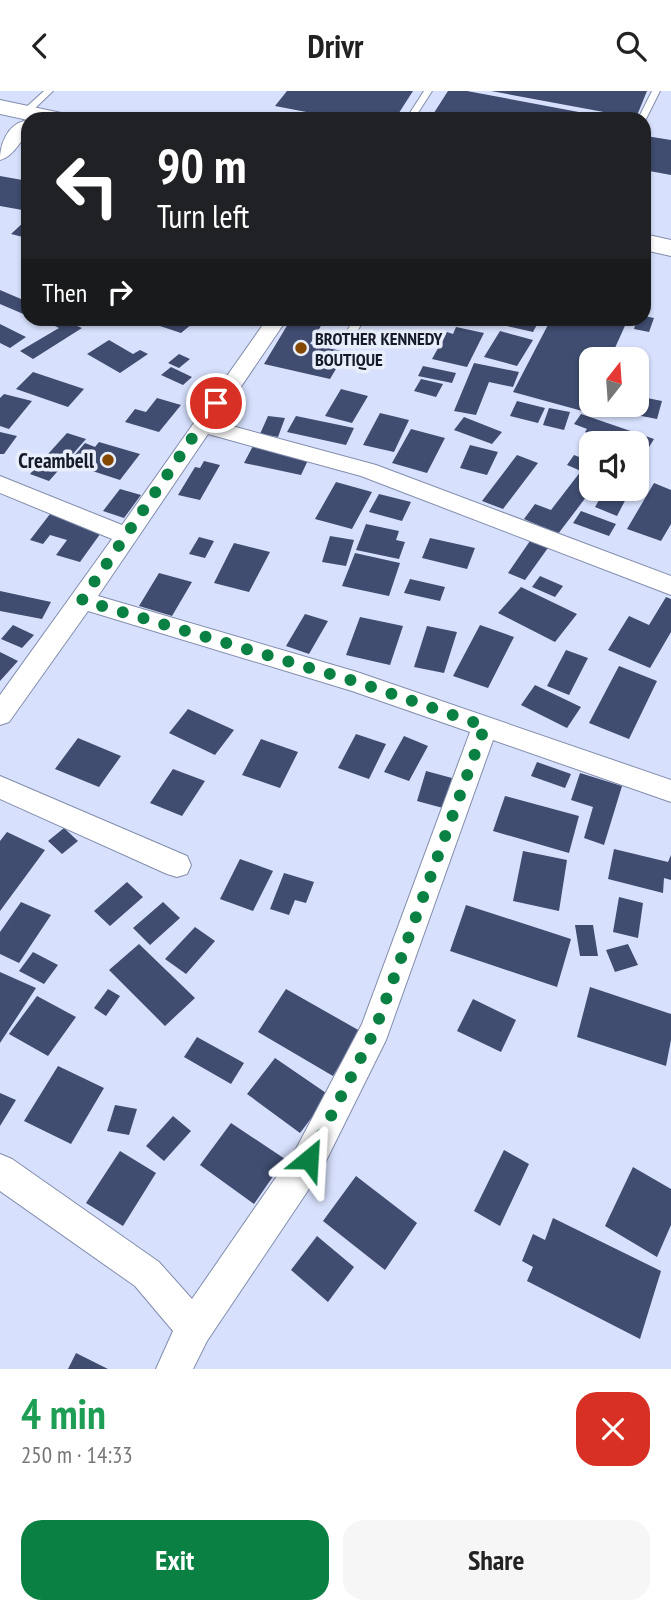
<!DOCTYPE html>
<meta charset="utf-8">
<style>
body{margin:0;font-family:"PT Sans Narrow",sans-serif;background:#f6f6f6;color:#222;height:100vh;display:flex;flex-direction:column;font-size:26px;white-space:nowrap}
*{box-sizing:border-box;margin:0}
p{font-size:23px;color:#767676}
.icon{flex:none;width:38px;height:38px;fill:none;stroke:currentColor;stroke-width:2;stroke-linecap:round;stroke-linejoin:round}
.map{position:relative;height:1278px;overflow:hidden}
.panel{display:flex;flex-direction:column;background:#fff;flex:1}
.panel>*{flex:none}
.banner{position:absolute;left:21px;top:21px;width:630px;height:214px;border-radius:21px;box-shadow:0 2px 5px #0004;background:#202124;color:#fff;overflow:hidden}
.needle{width:46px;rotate:17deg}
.fabs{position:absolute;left:579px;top:256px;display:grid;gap:14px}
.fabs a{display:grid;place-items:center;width:70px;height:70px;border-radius:14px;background:#fff;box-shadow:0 2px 5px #0004;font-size:35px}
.pin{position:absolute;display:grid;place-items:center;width:60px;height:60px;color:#fff;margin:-30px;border:4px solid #fff;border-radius:50%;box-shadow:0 2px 7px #0007}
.me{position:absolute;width:77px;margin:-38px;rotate:27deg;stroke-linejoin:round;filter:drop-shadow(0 0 5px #0008)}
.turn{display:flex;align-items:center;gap:24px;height:147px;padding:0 21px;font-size:32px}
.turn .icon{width:91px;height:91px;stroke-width:2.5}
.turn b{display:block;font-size:49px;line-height:60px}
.then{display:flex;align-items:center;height:66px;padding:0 21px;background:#0003;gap:14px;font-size:26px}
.round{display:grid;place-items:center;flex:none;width:74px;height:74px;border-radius:21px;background:#f6f6f6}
.headline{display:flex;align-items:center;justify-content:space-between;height:119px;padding:0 21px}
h1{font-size:42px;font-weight:600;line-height:52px;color:#1e9e55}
.cta{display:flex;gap:14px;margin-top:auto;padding:14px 21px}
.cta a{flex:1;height:80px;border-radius:21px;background:#0b8043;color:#fff;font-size:28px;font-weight:600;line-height:80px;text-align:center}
.cta a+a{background:#f6f6f6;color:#222}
header{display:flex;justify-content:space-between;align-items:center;height:91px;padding:0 21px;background:#fff;font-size:32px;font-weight:600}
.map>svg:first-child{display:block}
.building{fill:#404c70}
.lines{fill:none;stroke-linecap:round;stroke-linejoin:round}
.lane-casing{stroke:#828dad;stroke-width:2}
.street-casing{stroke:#828dad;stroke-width:2}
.primary-casing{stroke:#828dad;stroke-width:2}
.lane{fill:#fff;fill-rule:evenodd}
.street{fill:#fff;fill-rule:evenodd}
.primary{fill:#fff;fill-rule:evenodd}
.route{stroke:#0b8043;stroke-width:12;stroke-dasharray:0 21.6}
.poi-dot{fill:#844802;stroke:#e9eefc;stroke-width:2.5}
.labels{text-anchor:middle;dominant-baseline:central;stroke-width:7;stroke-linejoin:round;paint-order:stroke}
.far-poi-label{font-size:18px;font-weight:bold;fill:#171b28;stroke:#e9eefc;text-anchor:start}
.poi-label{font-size:21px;font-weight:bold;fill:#171b28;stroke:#e9eefc;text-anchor:end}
</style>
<header><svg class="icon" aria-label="back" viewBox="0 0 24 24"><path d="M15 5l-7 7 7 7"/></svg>Drivr<svg class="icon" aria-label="search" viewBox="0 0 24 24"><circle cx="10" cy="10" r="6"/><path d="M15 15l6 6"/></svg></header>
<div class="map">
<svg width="671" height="1278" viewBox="0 0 671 1278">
<rect width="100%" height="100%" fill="#d7e1fd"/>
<!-- building -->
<path class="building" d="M287 0H413L395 28H343L275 15Z
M448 0H467L616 28H430Z
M491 0H647L636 27Z
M646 45 671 49V84L644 79Z
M0 85 28 90V120L0 115Z
M26 129 28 142 23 146 11 143Z
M0 199 28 211V225L0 213Z
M644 225 654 227 649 241 634 238 637 228H644Z
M61 228 82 237 33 268 20 260 59 237 51 233Z
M149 228H198L181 242 160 235 163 233Z
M291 228H325L310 253 346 261 330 288 264 273Z
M497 228H540L533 241 494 232Z
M551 228H628L610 268H592V309L586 321 513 301Z
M0 233 26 246 10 257 0 252Z
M456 236 484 242 467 276 432 268 447 241 453 243Z
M500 240 533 249 517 275 484 266Z
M109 249 133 263 140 259 148 263 120 282 87 263Z
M179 263 190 268 179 277 168 272Z
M474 272 519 281 513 296 489 291 476 324 454 320Z
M423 275 456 282 452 292 418 285Z
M171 276 192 286 183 294 161 284Z
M33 281 84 298 68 316 16 298Z
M421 288 443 293 436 306 414 300Z
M341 298 368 305 352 332 325 325Z
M4 303 32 310 9 338 0 335V307Z
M637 305 662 310 657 328 626 322 629 313H637Z
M157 307 181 314 159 341 125 331 135 318 146 321Z
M517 310 545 317 538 332 510 325Z
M549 317 570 321 564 339 543 334Z
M380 322 409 329 394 361 363 354Z
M581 323 654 348 646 361 637 358V352H620L593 344 585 341 587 338 574 333Z
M268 325 285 327 278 346 260 343Z
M296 325 354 337 346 354 287 341Z
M464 326 502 341 492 353 454 339Z
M411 338 445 347 427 382 392 372Z
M0 341 17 345 4 363H0Z
M67 342 86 348 49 390 30 383Z
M99 351 140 363 120 389 68 372 85 352 95 356Z
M254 353 310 365 301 384 244 372Z
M470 354 498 361 487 384 460 377Z
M517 364 538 372 503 418 482 410Z
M574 364 592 371 593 397 558 443 524 428 535 413 551 419 581 380 567 374Z
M204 370 220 374 200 409 178 404 195 376 200 377Z
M336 391 372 401 352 438 315 428Z
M654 392 671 399V433L661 450 627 438Z
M606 397 629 402 617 425 595 416Z
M120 398 141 404 124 427 103 420Z
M379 403 411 411 402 430 369 421Z
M581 420 616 433 609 445 573 432Z
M50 423 103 439 80 471 56 464 67 449 50 444 43 453 30 449Z
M366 433 399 440 396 449 405 451 399 468 356 459Z
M330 445 354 449 346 475 322 471Z
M199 446 214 450 205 467 189 463Z
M430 447 475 457 467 478 422 467Z
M532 447 550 454 525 489 508 482Z
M234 452 270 461 249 501 214 492Z
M355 462 400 472 389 505 342 495Z
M159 482 192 491 172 525 139 515Z
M540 485 563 495 555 506 532 496Z
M410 488 445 496 440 510 404 502Z
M521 496 577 523 555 551 498 522Z
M0 500 51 511 42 528 0 520Z
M666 506 671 508V541L650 577 608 559 629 525 649 534Z
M305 523 328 530 309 563 286 555Z
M360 526 403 535 390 574 346 564Z
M13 534 34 544 22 557 1 548Z
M480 534 514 546 488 597 453 585Z
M427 535 457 541 444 582 414 576Z
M566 559 588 567 569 604 547 595Z
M0 561 18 570 0 590Z
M619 575 657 590 629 648 589 632Z
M535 594 581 616 567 637 521 614Z
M188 618 234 639 215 664 169 642Z
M356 643 386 653 369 688 338 677Z
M404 645 428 655 409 690 384 681Z
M78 647 121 665 99 696 55 678Z
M261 648 298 661 280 697 242 684Z
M537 671 571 683 565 697 531 685Z
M173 678 205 690 182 725 150 712Z
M426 680 452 687 443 717 417 710Z
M580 682 622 695 604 754 584 747 593 716 571 709Z
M505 705 579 725 569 762 493 740Z
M64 737 78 750 62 763 48 750Z
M7 741 45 759 0 820V750Z
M614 758 668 771 671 764V789L664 787 663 802 608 788Z
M523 760 567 769 559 820 513 810Z
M240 768 273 780 253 820 220 808Z
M284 782 314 791 306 812 295 809 289 824 270 818Z
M127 791 143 806 110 835 94 820Z
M619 806 643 812 638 847 613 841Z
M21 811 51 824 19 872 0 863V841Z
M163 811 180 827 150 854 133 837Z
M466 814 571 848 557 896 450 860Z
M575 834H593L598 865H580Z
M195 836 215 850 186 883 165 868Z
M139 853 195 907 165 935 109 879Z
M628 853 638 874 615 881 606 859Z
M33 861 58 874 44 893 19 880Z
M0 881 36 897 0 952Z
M590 896 671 923V949L666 975 577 946Z
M108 898 120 905 106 925 94 917Z
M286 898 360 940 333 985 258 941Z
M37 905 76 926 48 965 9 943Z
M473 908 516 929 501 961 457 940Z
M197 946 244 972 231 993 184 966Z
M275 967 329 1004 300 1042 247 1003Z
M58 975 104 997 71 1053 24 1030Z
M0 1002 16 1009 0 1035Z
M115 1014 137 1018 129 1044 107 1040Z
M173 1025 191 1040 164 1070 146 1055Z
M231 1032 285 1068 254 1113 200 1074Z
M504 1059 529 1073 500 1135 474 1120Z
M120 1060 156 1082 123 1135 86 1112Z
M633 1076 671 1098V1134L657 1166 605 1135Z
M356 1085 417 1132 385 1179 323 1130Z
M553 1127 661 1180 640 1248 527 1190 533 1176 522 1170 533 1143 545 1149Z
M317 1145 354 1176 328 1211 291 1179Z
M76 1262 108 1278H68Z"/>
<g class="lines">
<defs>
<path id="lane" d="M44 0H53L29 23H23V19Z
M424 0H432L414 28H406Z
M652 0H660L645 30 638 28Z
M355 228H365L351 249H343L342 247Z"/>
<path id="street" d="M24 30 28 31C28 44 13 66 0 69 0 54 7 34 24 30Z
M267 228H287L217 331 376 374 671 485V504L361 385 208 343 98 505 357 581 671 689V711L493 649 386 949 321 1080 207 1250 193 1278H156L173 1240 135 1195 0 1100V1063L12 1068 159 1171 192 1208 297 1056 362 933 470 641 352 600 88 520 9 631 0 634V604L112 448 0 402V385L122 434Z
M0 685 187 765 191 774 187 783 177 786 167 783 0 708Z"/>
<path id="primary" d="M0 9 66 23 69 28 28 29 0 23Z
M644 143 671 149V165L644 159Z"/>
</defs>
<!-- lane casing -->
<use href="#lane" class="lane-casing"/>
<!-- street casing -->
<use href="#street" class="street-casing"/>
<!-- primary casing -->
<use href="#primary" class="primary-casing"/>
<!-- lane -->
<use href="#lane" class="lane"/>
<!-- street -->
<use href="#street" class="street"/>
<!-- primary -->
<use href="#primary" class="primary"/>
</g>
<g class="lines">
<!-- route -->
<path class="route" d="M216 312 82 509 357 591 485 635 375 939 309 1068"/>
</g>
<!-- markers -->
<g class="poi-dot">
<circle cx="301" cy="257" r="7"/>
<circle cx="108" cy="369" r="7"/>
</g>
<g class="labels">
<!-- far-poi labels -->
<g class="far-poi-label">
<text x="315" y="247">BROTHER KENNEDY<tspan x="315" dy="21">BOUTIQUE</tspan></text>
</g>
<!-- poi labels -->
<g class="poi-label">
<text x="94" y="369">Creambell</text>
</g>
</g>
</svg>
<div class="fabs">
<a><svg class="needle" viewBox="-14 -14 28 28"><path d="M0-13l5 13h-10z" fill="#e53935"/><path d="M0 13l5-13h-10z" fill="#767676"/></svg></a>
<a><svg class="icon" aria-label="sound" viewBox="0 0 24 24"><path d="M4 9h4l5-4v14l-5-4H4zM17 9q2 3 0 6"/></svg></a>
</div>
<div class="pin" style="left:216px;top:312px;background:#d93025"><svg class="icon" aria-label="arrive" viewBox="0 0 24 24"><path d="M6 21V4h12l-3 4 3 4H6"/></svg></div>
<svg class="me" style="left:309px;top:1068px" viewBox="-20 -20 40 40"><path d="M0-17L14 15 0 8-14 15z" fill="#0b8043" stroke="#fff" stroke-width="4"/></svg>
<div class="banner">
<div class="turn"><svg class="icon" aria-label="left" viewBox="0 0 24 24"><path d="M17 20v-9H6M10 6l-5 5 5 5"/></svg><div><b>90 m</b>Turn left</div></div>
<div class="then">Then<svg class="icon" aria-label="right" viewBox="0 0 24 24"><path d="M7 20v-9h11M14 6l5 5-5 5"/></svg></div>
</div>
</div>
<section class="panel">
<div class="headline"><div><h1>4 min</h1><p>250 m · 14:33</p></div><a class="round" style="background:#d93025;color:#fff"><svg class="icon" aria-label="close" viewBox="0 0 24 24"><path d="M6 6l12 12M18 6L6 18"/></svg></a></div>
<div class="cta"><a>Exit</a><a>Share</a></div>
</section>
